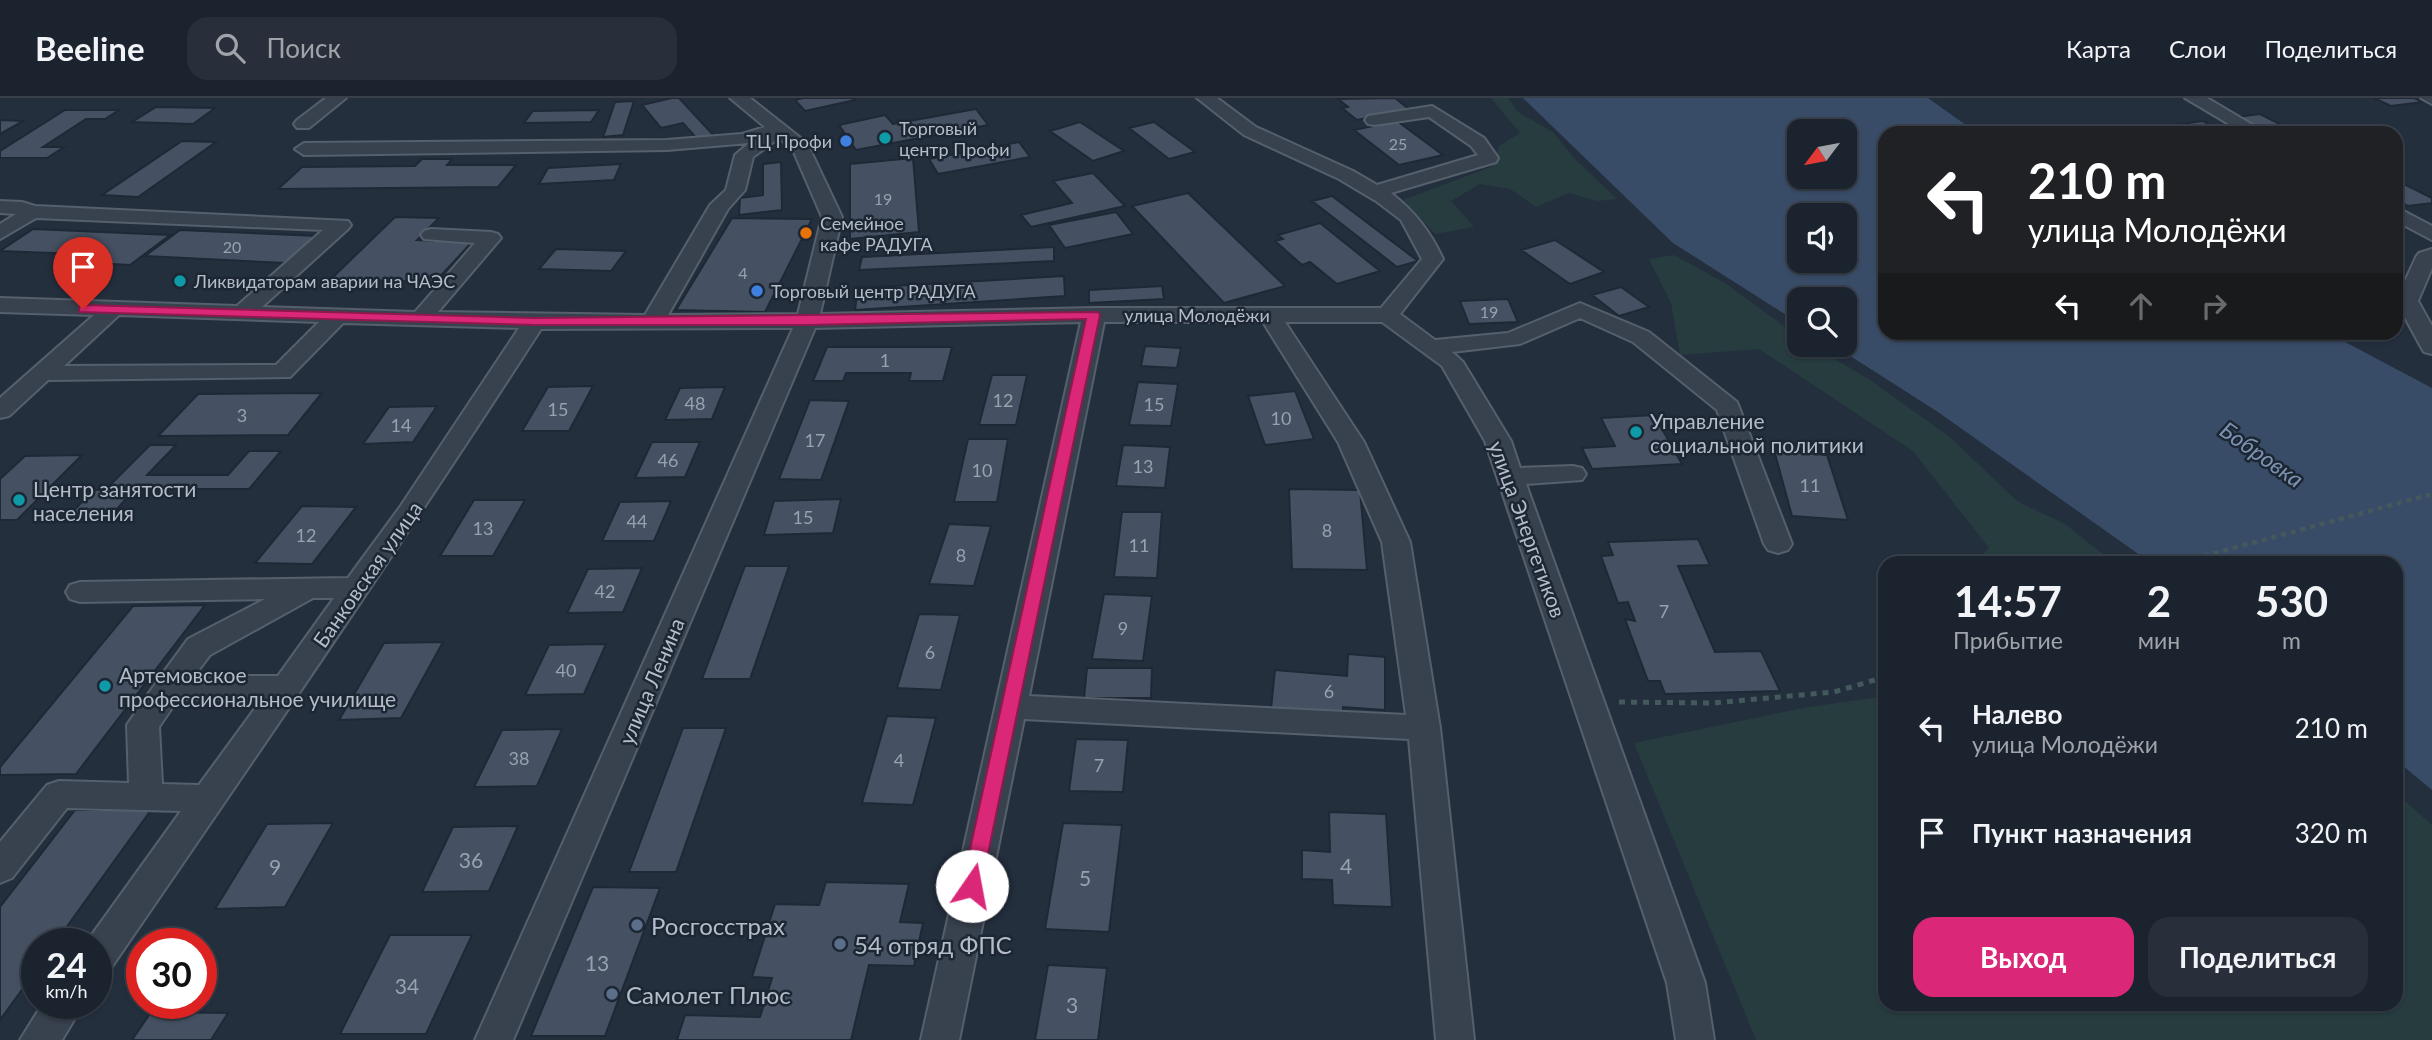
<!DOCTYPE html>
<html lang="ru">
<meta charset="utf-8">
<style>
body{margin:0;font-family:Lato,sans-serif;background:#282f3a;color:#f1f3f6;height:100vh;display:flex;flex-direction:column;font-size:26px;white-space:nowrap}
*{box-sizing:border-box;margin:0}
p{font-size:23px;color:#a0a4aa}
.icon{flex:none;width:38px;height:38px;fill:none;stroke:currentColor;stroke-width:2;stroke-linecap:round;stroke-linejoin:round}
.map{position:relative;flex:1;overflow:hidden}
.side{position:absolute;left:1878px;top:458px;width:525px;height:455px;display:flex;flex-direction:column;background:#1b232e;border-radius:21px;box-shadow:0 2px 5px #0004,0 0 0 2px #39404a}
.side>*{flex:none}
.top-card{position:absolute;left:1878px;top:28px;width:525px;height:214px;border-radius:21px;box-shadow:0 2px 5px #0004,0 0 0 2px #39404a;background:#202124;color:#fff;overflow:hidden}
.needle{width:46px;rotate:238deg}
.fabs{position:absolute;left:1787px;top:21px;display:grid;gap:14px}
.fabs a{display:grid;place-items:center;width:70px;height:70px;border-radius:14px;background:#1b232e;box-shadow:0 2px 5px #0004,0 0 0 2px #39404a;font-size:35px}
.speed{position:absolute;left:21px;top:830px;display:flex;gap:14px;font-size:35px;font-weight:700;text-align:center}
.speed>*{display:grid;place-content:center;width:91px;height:91px;border-radius:50%;background:#1b232e;box-shadow:0 2px 5px #0004,0 0 0 2px #39404a;line-height:1}
.speed small{font-size:18px;font-weight:400}
.speed .limit{border:10px solid #d22;background:#fff;color:#111}
.pin{position:absolute;display:grid;place-items:center;width:60px;height:60px;color:#fff;margin:-72px -30px;border-radius:50% 50% 50% 0;rotate:-45deg;box-shadow:0 0 7px #0007}
.pin .icon{rotate:45deg}
.me{position:absolute;width:77px;margin:-38px;rotate:12deg;stroke-linejoin:round;filter:drop-shadow(0 0 5px #0008)}
.turn{display:flex;align-items:center;gap:24px;height:147px;padding:0 35px;font-size:32px}
.turn .icon{width:91px;height:91px;stroke-width:2.5}
.turn b{display:block;font-size:49px;line-height:60px}
.lanes{display:flex;align-items:center;height:66px;padding:0 35px;background:#0003;justify-content:center;gap:35px;direction:ltr}
.lanes .off{opacity:.35}
.eta{display:flex;justify-content:space-evenly;align-items:center;height:119px;text-align:center}
.eta b{font-size:42px;font-weight:700;line-height:49px}
.cta{display:flex;gap:14px;margin-top:auto;padding:14px 35px}
.cta a{flex:1;height:80px;border-radius:21px;background:#db2777;color:#fff;font-size:28px;font-weight:700;line-height:80px;text-align:center}
.cta a+a{background:#282f3a;color:#f1f3f6}
ul{padding:0;list-style:none}
li{display:flex;align-items:center;gap:21px;height:105px;padding:0 35px}
li div{flex:1}
li b{display:block;font-size:26px}
li em{font-style:normal}
header{display:flex;align-items:center;gap:42px;box-sizing:border-box;height:98px;padding:0 35px;background:#1b232e;border-bottom:2px solid #39404a}
header strong{font-size:33px}
nav{display:flex;gap:38px;margin-inline-start:auto;font-size:24px}
.search{width:490px;height:63px;background:#282f3a;display:flex;align-items:center;gap:18px;box-sizing:border-box;padding:0 24px;border-radius:21px;color:#a0a4aa;font-size:26px}
.map>svg:first-child{display:block}
.green{fill:#263c3f}
.water{fill:#394c67;fill-rule:evenodd}
.building{fill:#455162;stroke:#1f2835;stroke-width:2}
.lines{fill:none;stroke-linecap:round;stroke-linejoin:round}
.minor-casing{stroke:#565f6c;stroke-width:4}
.path-far1{stroke:#44595c;stroke-width:4.5;stroke-dasharray:5 5;stroke-linecap:butt}
.path{stroke:#44595c;stroke-width:5;stroke-dasharray:6 6;stroke-linecap:butt}
.minor{fill:#38414e;fill-rule:evenodd}
.route{fill:#db2777;stroke:#8e194d;stroke-width:2}
.culture-dot{fill:#0f9aa8;stroke:#1d2633;stroke-width:2.5}
.shop-dot{fill:#3f7fe0;stroke:#1d2633;stroke-width:2.5}
.food-dot{fill:#e8710a;stroke:#1d2633;stroke-width:2.5}
.service-dot{fill:#5c6f8a;stroke:#1d2633;stroke-width:2.5}
.labels{text-anchor:middle;dominant-baseline:central;stroke-width:5;stroke-linejoin:round;paint-order:stroke}
.far-number-label{font-size:16px;fill:#98a1af}
.far-poi-label{font-size:18px;fill:#b4bcc9;stroke:#1d2633;text-anchor:start}
.far-street-label{font-size:18px;fill:#b4bcc9;stroke:#1d2633}
.number-label{font-size:18px;fill:#98a1af}
.poi-label{font-size:21px;fill:#b4bcc9;stroke:#1d2633;text-anchor:start}
.street-label{font-size:21px;fill:#b4bcc9;stroke:#1d2633}
.near-number-label{font-size:21px;fill:#98a1af}
.water-label{font-size:23px;font-style:italic;fill:#7c92b1;stroke:#1d2633}
.near-poi-label{font-size:24px;fill:#b4bcc9;stroke:#1d2633;text-anchor:start}
</style>
<header>
<strong>Beeline</strong>
<div class="search"><svg class="icon" aria-label="search" viewBox="0 0 24 24"><circle cx="10" cy="10" r="6"/><path d="M15 15l6 6"/></svg>Поиск</div>
<nav><a>Карта</a><a>Слои</a><a>Поделиться</a></nav>
</header>
<div class="map">
<svg width="2432" height="942" viewBox="0 0 2432 942">
<rect width="100%" height="100%" fill="#242f3e"/>
<!-- green -->
<path class="green" d="M1491 0H1508L1518 14 1553 34 1574 60 1617 101 1597 103 1569 95 1536 109 1510 91 1480 86 1451 103 1474 129 1435 136 1403 102 1493 68 1499 48 1520 35Z
M1674 157 1725 185 1799 239V247H1810L1869 281 1950 339 2017 403 2065 426 2114 465H1973L1989 450 1913 353 1759 251 1680 257 1671 205 1649 161Z
M1885 598V906H2396V695L2432 727V942H1756L1634 645 1803 610Z"/>
<!-- water -->
<path class="water" d="M1523 0H1928L1977 35H1885V234L2328 235 2432 290V692L2396 662V466L2151 465 1938 314 1833 247H1844V201H1799V225L1673 145ZM1799 33H1844V79H1799ZM1799 117H1844V163H1799Z"/>
<!-- building -->
<path class="building" d="M672 0H679L716 40 700 44 683 25 661 30 642 7Z
M803 0H852L855 2 805 13 795 2Z
M1395 0 1410 12 1357 22 1342 10 1348 9 1338 1Z
M2374 0H2414L2423 4 2391 8Z
M634 3 623 37 603 39 615 4Z
M156 9 215 10 193 26 132 24Z
M976 11 988 27 856 52 839 27 885 17 893 26Z
M65 12H119L105 21H86L43 49H64L47 60H0V53Z
M599 12 591 24 524 25 533 13Z
M2260 16 2291 32 2269 35 2237 19Z
M0 22 23 23 0 36Z
M1397 23 1443 57 1399 67 1354 32Z
M2203 23 2225 35H2188L2174 27Z
M1080 24 1124 53 1093 63 1050 33Z
M1154 24 1195 54 1169 61 1129 30Z
M182 43 216 44 138 99 102 97Z
M1019 44 1030 59 938 76 929 61Z
M913 60 919 134 850 141V66Z
M422 61H452L447 67H516L498 89 278 91 302 69 415 68Z
M781 64 782 112 739 117 740 100 763 97V66Z
M621 66 614 82 539 86 548 70Z
M1093 75 1125 108 1031 129 1021 117 1072 105 1053 83Z
M2396 82 2432 100V105L2408 108 2396 102Z
M1188 95 1285 188 1224 205 1132 108Z
M1332 98 1418 163 1397 169 1312 103Z
M1116 114 1133 136 1065 150 1049 127Z
M395 119 439 120 417 142 472 144 435 184 331 181Z
M732 120 812 121 765 214 676 212Z
M1320 125 1380 173 1337 186 1310 164 1302 167 1275 143 1283 141 1278 137Z
M33 131 170 137 130 167 93 165 103 157 0 153Z
M180 132 318 138 286 165 145 158Z
M1555 142 1604 174 1570 186 1521 152Z
M1054 149V163L859 172 862 159Z
M556 151 626 153 611 173 539 171Z
M1064 178 1065 198 855 212 858 190Z
M1162 188 1164 201 1089 205V192Z
M1621 189 1649 209 1619 218 1592 197Z
M1508 201 1518 224 1469 226 1460 203Z
M1145 248 1181 250 1177 270 1141 268Z
M827 249H952L943 283H909L911 275H846L843 283H813Z
M992 277H1027L1016 327H979Z
M1138 284 1178 286 1171 328 1129 327Z
M593 288 569 333H522L548 289Z
M725 289 712 321 665 322 680 290Z
M1295 293 1314 341 1265 347 1248 298Z
M322 295 288 337 158 338 198 296Z
M810 302 849 303 821 382 779 381Z
M437 308 413 344 363 346 389 309Z
M1654 317 1682 366 1592 371 1582 350 1615 348 1601 320Z
M968 341H1008L997 404H954Z
M652 344H700L685 379 635 380Z
M150 347H176L147 377H228L249 353H281L249 391H106Z
M1123 347 1170 349 1165 390 1116 388Z
M1774 352 1827 357 1848 422 1792 418Z
M82 357 17 422H0V381L25 358Z
M135 391 106 423 63 424 93 392Z
M1289 391 1360 392 1367 472 1292 471Z
M841 401 833 435 764 437 774 403Z
M474 402H525L493 458H440Z
M671 403 654 443H602L620 404Z
M302 408 356 409 312 466 255 465Z
M1122 414H1162L1157 480 1114 479Z
M949 426 991 428 974 488 929 486Z
M1698 441 1710 467 1678 468 1715 554 1761 553 1780 593 1665 596 1660 583H1648L1625 521 1635 523 1628 504 1618 505 1601 458 1613 457 1608 444Z
M745 468H789L750 581H702Z
M642 470 623 514 567 515 588 471Z
M1104 496 1152 498 1143 563 1092 561Z
M205 507 76 676 0 677V669L133 508Z
M919 516 960 517 941 592 897 590Z
M443 544 401 620 339 622 384 545Z
M606 546 584 596 525 597 549 547Z
M1348 556 1385 559V612L1343 609V617L1271 611 1275 572 1347 578Z
M1087 570H1152L1151 600H1084Z
M887 618 936 620 913 707 862 705Z
M683 630H726L676 774H629Z
M562 631 537 688 474 689 502 632Z
M1076 641 1128 642 1123 694 1069 693Z
M75 712H151L55 845H37V871L0 922V809Z
M1329 714 1386 716 1392 809 1333 807 1332 782 1302 781V752L1330 754Z
M333 725 285 809 215 811 267 726Z
M1063 725 1122 727 1109 834 1045 831Z
M518 728 489 793 422 794 453 729Z
M826 784 909 786 900 824 923 825 914 868 869 867 851 942H677L685 917 760 919 772 880 752 879 775 806 819 807Z
M593 789 660 790 605 938H531Z
M390 837H472L426 936H340Z
M1048 867 1107 870 1098 942H1035Z
M151 914 228 915 211 942H132Z"/>
<g class="lines">
<defs>
<path id="minor" d="M326 0H346L309 30H297L294 26 297 22Z
M730 0H750L807 45 842 119 820 216 1094 210H1381L1422 161 1401 122 1376 103 1339 81 1244 37 1197 0H1217L1256 29 1353 73 1377 87 1478 57 1471 48 1429 19 1374 27 1368 26 1365 22 1368 18 1432 8 1484 40 1498 60 1496 64 1391 95C1415 114 1430 133 1443 161L1400 216 1435 242 1508 235 1580 205 1649 234 1737 304 1792 446 1788 452 1778 455 1768 452 1764 446 1717 312 1633 244 1580 220 1520 246 1452 254 1463 264 1511 343 1520 370 1573 368 1582 370 1586 376 1582 382 1526 386 1705 885 1714 942H1676L1667 885 1485 343 1442 268 1382 224H1285L1364 344 1410 444 1440 630 1474 942H1436L1409 641 1024 621 959 942H921L1081 224 815 230 513 942H475L793 230 541 231C401 448 255 660 109 873L96 877V845H86L181 713 67 710 12 780 0 785V744L47 687 59 683 129 685 127 627 158 582 188 541 265 501 80 504 70 501 66 494 70 487 80 484 348 480 400 409 519 230 343 225 290 279 48 282 9 318 0 320V300L94 217 0 214V200L237 208 323 132 36 120 0 141V126L16 116 0 115V103L22 104 35 108 348 123 351 127 348 131 262 209 415 214 475 145 424 141 421 137 424 133 431 131 491 134 498 136 501 140 438 214 645 217 710 107 726 92 735 57 749 45 667 52 304 57 295 51 304 45 667 42 742 36 765 29ZM779 40 793 52 822 119 798 216 668 217 728 111 745 92 753 59ZM119 217 319 224 276 267 64 268ZM1104 224H1263L1338 344 1382 444 1406 617 1029 598ZM313 500H334L278 578H194L210 557ZM178 601H262L199 687 162 686 159 629Z
M2185 0H2207L2266 35H2244Z
M2421 0H2432V6Z
M2396 109 2432 128V142L2396 123Z
M2432 151V170L2418 203 2432 228V256L2424 254 2421 249 2396 203 2416 159 2419 155Z
M43 905H84L62 942H20Z"/>
</defs>
<!-- minor casing -->
<use href="#minor" class="minor-casing"/>
<!-- path-far1 -->
<path class="path-far1" d="M2175 466 2432 396"/>
<!-- path -->
<path class="path" d="M1619 604 1713 605 1834 594 1885 579"/>
<!-- minor -->
<use href="#minor" class="minor"/>
</g>
<!-- route -->
<path class="route" d="M83 207 534 220 1098 214 1100 217 980 794 972 797 965 794 962 788 1086 221 807 227H534L79 214V209Z"/>
<!-- markers -->
<g class="culture-dot">
<circle cx="885" cy="40" r="7"/>
<circle cx="180" cy="183" r="7"/>
<circle cx="1636" cy="334" r="7"/>
<circle cx="19" cy="402" r="7"/>
<circle cx="105" cy="588" r="7"/>
</g>
<g class="shop-dot">
<circle cx="846" cy="43" r="7"/>
<circle cx="757" cy="193" r="7"/>
</g>
<circle class="food-dot" cx="806" cy="135" r="7"/>
<g class="service-dot">
<circle cx="637" cy="827" r="7"/>
<circle cx="840" cy="846" r="7"/>
<circle cx="612" cy="896" r="7"/>
</g>
<g class="labels">
<!-- far-number labels -->
<g class="far-number-label">
<text x="1398" y="45">25</text>
<text x="883" y="100">19</text>
<text x="232" y="148">20</text>
<text x="743" y="174">4</text>
<text x="1489" y="213">19</text>
</g>
<!-- far-poi labels -->
<g class="far-poi-label">
<text x="899" y="30">Торговый<tspan x="899" dy="21">центр Профи</tspan></text>
<text x="832" y="43" text-anchor="end">ТЦ Профи</text>
<text x="820" y="125">Семейное<tspan x="820" dy="21">кафе РАДУГА</tspan></text>
<text x="194" y="183">Ликвидаторам аварии на ЧАЭС</text>
<text x="771" y="193">Торговый центр РАДУГА</text>
</g>
<!-- far-street labels -->
<g class="far-street-label">
<text x="1197" y="217">улица Молодёжи</text>
</g>
<!-- number labels -->
<g class="number-label">
<text x="885" y="262">1</text>
<text x="1003" y="302">12</text>
<text x="695" y="305">48</text>
<text x="1154" y="306">15</text>
<text x="558" y="311">15</text>
<text x="242" y="317">3</text>
<text x="1281" y="320">10</text>
<text x="401" y="327">14</text>
<text x="815" y="342">17</text>
<text x="668" y="362">46</text>
<text x="1143" y="368">13</text>
<text x="982" y="372">10</text>
<text x="1810" y="387">11</text>
<text x="803" y="419">15</text>
<text x="637" y="423">44</text>
<text x="483" y="430">13</text>
<text x="1327" y="432">8</text>
<text x="306" y="437">12</text>
<text x="1139" y="447">11</text>
<text x="961" y="457">8</text>
<text x="605" y="493">42</text>
<text x="1664" y="513">7</text>
<text x="1123" y="530">9</text>
<text x="930" y="554">6</text>
<text x="566" y="572">40</text>
<text x="1329" y="593">6</text>
<text x="519" y="660">38</text>
<text x="899" y="662">4</text>
<text x="1099" y="667">7</text>
</g>
<!-- poi labels -->
<g class="poi-label">
<text x="1650" y="322">Управление<tspan x="1650" dy="24">социальной политики</tspan></text>
<text x="33" y="390">Центр занятости<tspan x="33" dy="24">населения</tspan></text>
<text x="119" y="576">Артемовское<tspan x="119" dy="24">профессиональное училище</tspan></text>
</g>
<!-- street labels -->
<g class="street-label">
<text transform="translate(1528 431) rotate(70)">улица Энергетиков</text>
<text transform="translate(367 476) rotate(-55)">Банковская улица</text>
<text transform="translate(651 583) rotate(-67)">улица Ленина</text>
</g>
<!-- near-number labels -->
<g class="near-number-label">
<text x="471" y="761">36</text>
<text x="1346" y="767">4</text>
<text x="275" y="768">9</text>
<text x="1085" y="779">5</text>
<text x="597" y="864">13</text>
<text x="407" y="887">34</text>
<text x="1072" y="906">3</text>
</g>
<!-- water labels -->
<g class="water-label">
<text transform="translate(2262 356) rotate(35)">Бобровка</text>
</g>
<!-- near-poi labels -->
<g class="near-poi-label">
<text x="651" y="827">Росгосстрах</text>
<text x="854" y="846">54 отряд ФПС</text>
<text x="626" y="896">Самолет Плюс</text>
</g>
</g>
</svg>
<div class="fabs">
<a><svg class="needle" viewBox="-14 -14 28 28"><path d="M0-13l5 13h-10z" fill="#e53935"/><path d="M0 13l5-13h-10z" fill="#a0a4aa"/></svg></a>
<a><svg class="icon" aria-label="sound" viewBox="0 0 24 24"><path d="M4 9h4l5-4v14l-5-4H4zM17 9q2 3 0 6"/></svg></a>
<a><svg class="icon" aria-label="search" viewBox="0 0 24 24"><circle cx="10" cy="10" r="6"/><path d="M15 15l6 6"/></svg></a>
</div>
<div class="speed"><div>24<small>km/h</small></div><div class="limit">30</div></div>
<div class="pin" style="left:83px;top:211px;background:#d93025"><svg class="icon" aria-label="arrive" viewBox="0 0 24 24"><path d="M6 21V4h12l-3 4 3 4H6"/></svg></div>
<svg class="me" style="left:972px;top:788px" viewBox="-20 -20 40 40"><circle r="19" fill="#fff"/><path d="M0-13L10 11 0 6-10 11z" fill="#db2777"/></svg>
<div class="top-card">
<div class="turn"><svg class="icon" aria-label="left" viewBox="0 0 24 24"><path d="M17 20v-9H6M10 6l-5 5 5 5"/></svg><div><b>210 m</b>улица Молодёжи</div></div>
<div class="lanes"><svg class="icon" aria-label="left" viewBox="0 0 24 24"><path d="M17 20v-9H6M10 6l-5 5 5 5"/></svg><svg class="icon off" aria-label="ahead" viewBox="0 0 24 24"><path d="M12 20V5M6 11l6-6 6 6"/></svg><svg class="icon off" aria-label="right" viewBox="0 0 24 24"><path d="M7 20v-9h11M14 6l5 5-5 5"/></svg></div>
</div>
<section class="side">
<div class="eta">
<div><b>14:57</b><p>Прибытие</p></div>
<div><b>2</b><p>мин</p></div>
<div><b>530</b><p>m</p></div>
</div>
<ul>
<li><svg class="icon" aria-label="left" viewBox="0 0 24 24"><path d="M17 20v-9H6M10 6l-5 5 5 5"/></svg><div><b>Налево</b><p>улица Молодёжи</p></div><em>210 m</em></li>
<li><svg class="icon" aria-label="arrive" viewBox="0 0 24 24"><path d="M6 21V4h12l-3 4 3 4H6"/></svg><div><b>Пункт назначения</b></div><em>320 m</em></li>
</ul>
<div class="cta"><a>Выход</a><a>Поделиться</a></div>
</section>
</div>
